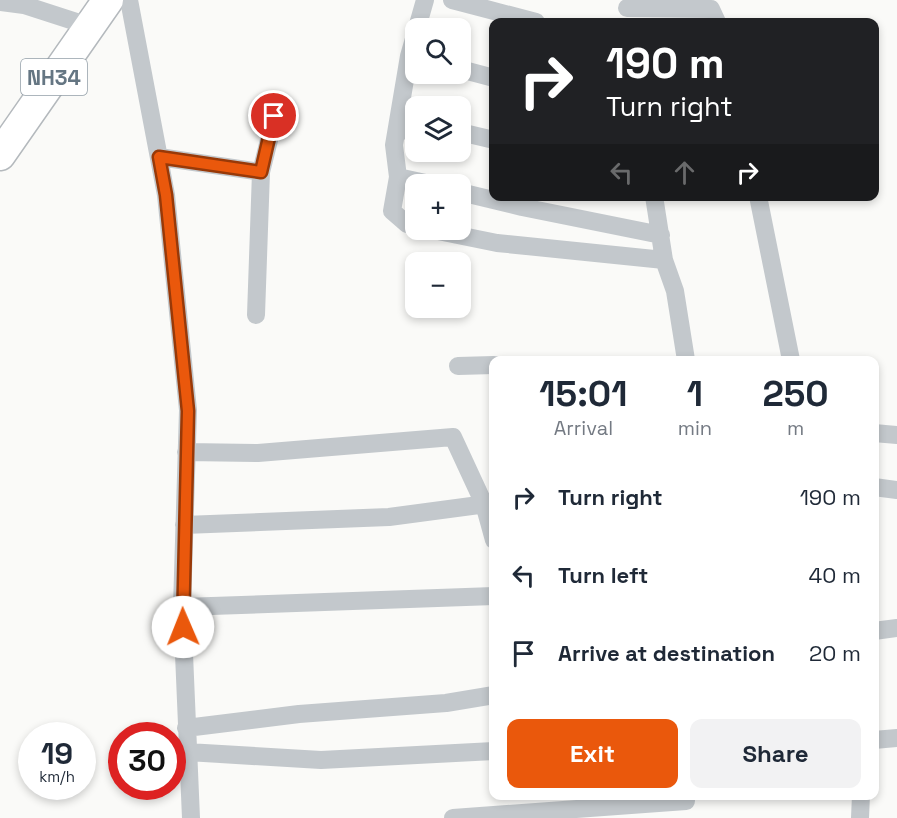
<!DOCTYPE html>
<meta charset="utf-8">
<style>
body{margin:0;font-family:"Space Grotesk",sans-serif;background:#f2f2f3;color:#1f2937;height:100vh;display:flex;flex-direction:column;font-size:22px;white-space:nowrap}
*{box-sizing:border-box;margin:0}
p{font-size:20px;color:#747a83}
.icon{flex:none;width:33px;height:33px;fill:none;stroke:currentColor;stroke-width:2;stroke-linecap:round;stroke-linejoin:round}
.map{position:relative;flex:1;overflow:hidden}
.panel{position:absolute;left:489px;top:356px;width:390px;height:444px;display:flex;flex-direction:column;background:#fff;border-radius:12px;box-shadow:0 3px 9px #0003}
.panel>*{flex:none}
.hud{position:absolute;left:489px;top:18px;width:390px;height:183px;border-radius:12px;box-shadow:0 3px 9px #0003;background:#202124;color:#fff;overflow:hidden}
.buttons{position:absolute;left:405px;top:18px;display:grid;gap:12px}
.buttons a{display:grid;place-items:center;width:66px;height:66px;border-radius:12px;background:#fff;box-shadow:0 3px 9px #0003;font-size:30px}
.speed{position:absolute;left:18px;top:722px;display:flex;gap:12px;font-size:30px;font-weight:700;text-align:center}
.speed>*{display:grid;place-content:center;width:78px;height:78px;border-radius:50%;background:#fff;box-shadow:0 3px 9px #0003;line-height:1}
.speed small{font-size:15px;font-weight:400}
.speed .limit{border:9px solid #d22;background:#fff;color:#111}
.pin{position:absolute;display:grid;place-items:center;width:51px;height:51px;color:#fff;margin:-26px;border:3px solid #fff;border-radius:50%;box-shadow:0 2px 6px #0007}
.me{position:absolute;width:66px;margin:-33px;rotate:359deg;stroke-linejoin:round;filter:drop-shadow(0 0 4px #0008)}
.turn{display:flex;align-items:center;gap:21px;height:126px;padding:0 18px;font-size:27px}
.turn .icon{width:78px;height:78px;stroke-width:2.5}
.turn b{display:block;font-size:42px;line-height:51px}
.lanes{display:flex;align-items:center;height:57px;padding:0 18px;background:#0003;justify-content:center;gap:30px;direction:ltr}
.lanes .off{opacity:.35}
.eta{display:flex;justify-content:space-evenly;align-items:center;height:102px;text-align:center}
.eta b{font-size:36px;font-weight:700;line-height:42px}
.cta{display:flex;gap:12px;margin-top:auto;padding:12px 18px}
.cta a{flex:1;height:69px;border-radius:12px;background:#ea580c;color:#fff;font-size:24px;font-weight:700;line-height:69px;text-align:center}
.cta a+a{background:#f2f2f3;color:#1f2937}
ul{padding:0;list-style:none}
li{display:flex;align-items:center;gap:18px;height:78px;padding:0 18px}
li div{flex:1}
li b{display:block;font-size:22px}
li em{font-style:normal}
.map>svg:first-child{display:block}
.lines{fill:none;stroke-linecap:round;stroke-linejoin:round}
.trunk-casing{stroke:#b4b9bd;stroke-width:33}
.minor{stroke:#c3c8cc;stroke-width:18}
.trunk{stroke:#fff;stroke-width:30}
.route-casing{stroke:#983908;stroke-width:15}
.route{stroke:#ea580c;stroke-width:10}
.labels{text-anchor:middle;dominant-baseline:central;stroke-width:6;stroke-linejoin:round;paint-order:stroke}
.shield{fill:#fff;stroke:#939fa8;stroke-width:1.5}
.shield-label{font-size:21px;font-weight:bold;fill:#657683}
</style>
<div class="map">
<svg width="897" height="818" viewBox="0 0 897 818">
<rect width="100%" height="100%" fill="#fafaf8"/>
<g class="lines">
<defs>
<path id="trunk" d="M0 155 108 0"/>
</defs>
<!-- trunk casing -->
<use href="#trunk" class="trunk-casing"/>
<!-- minor -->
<path class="minor" d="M129 0 166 195 188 410 182 607 191 818
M452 0 536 22
M0 2 24 5 89 26
M627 8 711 9 717 22
M417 28 425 0
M416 32 409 56 394 145 398 177 392 211 407 224 416 226
M460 69 494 78
M397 130 416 131
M460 132 494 140
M159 157 261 172
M398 177 430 184
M460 192 522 207 661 235
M654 196 664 260 675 291 686 360
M758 196 791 360
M433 230 497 243 664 260
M256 315 261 172 275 116
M458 366 494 365
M874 433 897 435
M186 452 258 453 453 437 484 504 494 540
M874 487 897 490
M184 525 389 517 494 503
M182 607 494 596
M874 631 897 628
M186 728 299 714 446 703 494 695
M874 740 897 738
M187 752 321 760 494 751
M453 818 686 801
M860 818 861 795"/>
<!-- trunk -->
<use href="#trunk" class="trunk"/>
</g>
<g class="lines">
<defs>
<path id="route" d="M183 627 188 411 166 195 159 157 261 172 274 116"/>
</defs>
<!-- route casing -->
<use href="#route" class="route-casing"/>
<!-- route -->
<use href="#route" class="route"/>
</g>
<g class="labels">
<!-- shield labels -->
<rect class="shield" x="21" y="59" width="66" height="36" rx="4.5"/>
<g class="shield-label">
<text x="54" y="77">NH34</text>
</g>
</g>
</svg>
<div class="buttons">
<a><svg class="icon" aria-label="search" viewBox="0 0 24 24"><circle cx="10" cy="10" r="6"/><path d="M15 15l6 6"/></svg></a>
<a><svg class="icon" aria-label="layers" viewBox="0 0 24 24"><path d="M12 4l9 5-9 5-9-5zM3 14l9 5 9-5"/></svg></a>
<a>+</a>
<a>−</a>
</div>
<div class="speed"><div>19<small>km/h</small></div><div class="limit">30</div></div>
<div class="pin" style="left:274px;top:116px;background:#d93025"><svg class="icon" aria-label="arrive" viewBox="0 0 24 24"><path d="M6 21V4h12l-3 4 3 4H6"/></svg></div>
<svg class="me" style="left:183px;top:627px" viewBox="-20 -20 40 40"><circle r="19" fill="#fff"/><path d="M0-13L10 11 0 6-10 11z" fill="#ea580c"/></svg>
<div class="hud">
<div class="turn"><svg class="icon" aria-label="right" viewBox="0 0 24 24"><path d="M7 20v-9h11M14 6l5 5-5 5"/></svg><div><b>190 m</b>Turn right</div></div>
<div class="lanes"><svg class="icon off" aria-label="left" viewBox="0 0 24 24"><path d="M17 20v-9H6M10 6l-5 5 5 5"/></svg><svg class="icon off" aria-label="ahead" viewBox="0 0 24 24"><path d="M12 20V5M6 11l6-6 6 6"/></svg><svg class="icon" aria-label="right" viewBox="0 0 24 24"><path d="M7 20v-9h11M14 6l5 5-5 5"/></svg></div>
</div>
<section class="panel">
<div class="eta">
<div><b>15:01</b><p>Arrival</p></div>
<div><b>1</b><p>min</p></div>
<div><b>250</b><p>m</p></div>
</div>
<ul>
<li><svg class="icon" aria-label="right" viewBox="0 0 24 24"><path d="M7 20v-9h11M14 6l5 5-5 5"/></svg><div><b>Turn right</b></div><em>190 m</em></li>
<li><svg class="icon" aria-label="left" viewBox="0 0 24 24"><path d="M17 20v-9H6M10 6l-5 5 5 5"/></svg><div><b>Turn left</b></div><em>40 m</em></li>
<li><svg class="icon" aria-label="arrive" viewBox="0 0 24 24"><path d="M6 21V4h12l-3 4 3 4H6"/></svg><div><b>Arrive at destination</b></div><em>20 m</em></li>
</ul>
<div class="cta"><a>Exit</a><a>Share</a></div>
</section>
</div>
